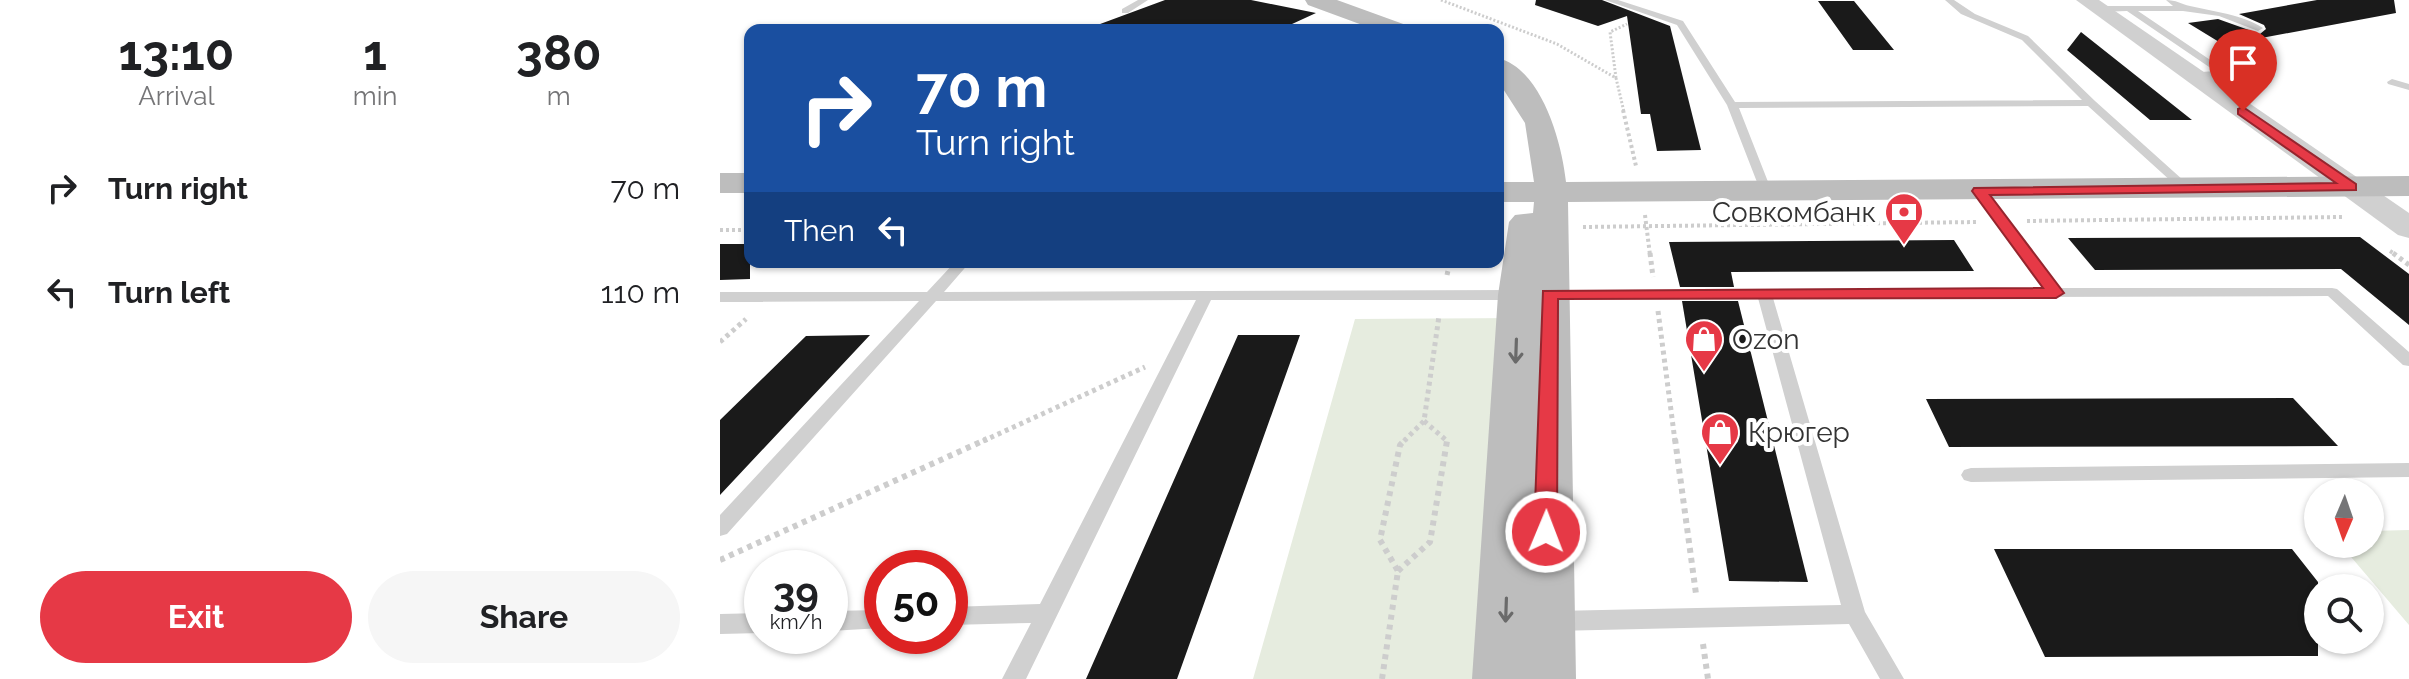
<!DOCTYPE html>
<meta charset="utf-8">
<style>
body{margin:0;font-family:Raleway,sans-serif;background:#f6f6f6;color:#202124;height:100vh;display:flex;flex-direction:column;font-size:30px;white-space:nowrap}
*{box-sizing:border-box;margin:0}
p{font-size:26px;color:#757577}
.icon{flex:none;width:44px;height:44px;fill:none;stroke:currentColor;stroke-width:2;stroke-linecap:round;stroke-linejoin:round}
.map{position:relative;flex:1;overflow:hidden}
.panel{display:flex;flex-direction:column;background:#fff;width:720px}
.panel>*{flex:none}
.banner{position:absolute;left:24px;top:24px;width:760px;height:244px;border-radius:16px;box-shadow:0 2px 6px #0004;background:#1a4fa0;color:#fff;overflow:hidden}
.needle{width:52px;rotate:182deg}
.tools{position:absolute;left:1584px;top:478px;display:grid;gap:16px}
.tools a{display:grid;place-items:center;width:80px;height:80px;border-radius:50%;background:#fff;box-shadow:0 2px 6px #0004;font-size:40px}
.speed{position:absolute;left:24px;top:550px;display:flex;gap:16px;font-size:40px;font-weight:700;text-align:center}
.speed>*{display:grid;place-content:center;width:104px;height:104px;border-radius:50%;background:#fff;box-shadow:0 2px 6px #0004;line-height:1}
.speed small{font-size:20px;font-weight:400}
.speed .limit{border:12px solid #d22;background:#fff;color:#111}
.pin{position:absolute;display:grid;place-items:center;width:68px;height:68px;color:#fff;margin:-82px -34px;border-radius:50% 50% 50% 0;rotate:-45deg;box-shadow:0 0 8px #0007}
.pin .icon{rotate:45deg}
.me{position:absolute;width:88px;margin:-44px;rotate:1deg;stroke-linejoin:round;filter:drop-shadow(0 0 6px #0008)}
.turn{display:flex;align-items:center;gap:28px;height:168px;padding:0 40px;font-size:36px}
.turn .icon{width:104px;height:104px;stroke-width:2.5}
.turn b{display:block;font-size:56px;line-height:68px}
.then{display:flex;align-items:center;height:76px;padding:0 40px;background:#0003;gap:16px;font-size:30px}
.eta{display:flex;justify-content:space-evenly;align-items:center;height:136px;text-align:center}
.eta b{font-size:48px;font-weight:700;line-height:56px}
.cta{display:flex;gap:16px;margin-top:auto;padding:16px 40px}
.cta a{flex:1;height:92px;border-radius:48px;background:#e63946;color:#fff;font-size:32px;font-weight:700;line-height:92px;text-align:center}
.cta a+a{background:#f6f6f6;color:#202124}
ul{padding:0;list-style:none}
li{display:flex;align-items:center;gap:24px;height:104px;padding:0 40px}
li div{flex:1}
li b{display:block;font-size:30px}
li em{font-style:normal}
main{display:flex;flex:1;min-height:0}
.map>svg:first-child{display:block}
.green{fill:#e6ecdf}
.building{fill:#1a1a1a}
.lines{fill:none;stroke-linecap:round;stroke-linejoin:round}
.path-far3{stroke:#cdcdcd;stroke-width:3;stroke-dasharray:2 2;stroke-linecap:butt}
.path-far2{stroke:#cdcdcd;stroke-width:4;stroke-dasharray:3 3;stroke-linecap:butt}
.path-far1{stroke:#cdcdcd;stroke-width:5;stroke-dasharray:4 4;stroke-linecap:butt}
.path{stroke:#cdcdcd;stroke-width:6;stroke-dasharray:5 5;stroke-linecap:butt}
.service{fill:#d0d0d0;fill-rule:evenodd}
.tertiary{fill:#d0d0d0;fill-rule:evenodd}
.secondary{fill:#bdbdbd;fill-rule:evenodd}
.oneway{stroke:#6a6a6a}
.route{fill:#e63946;stroke:#96252e;stroke-width:2}
.labels{text-anchor:middle;dominant-baseline:central;stroke-width:8;stroke-linejoin:round;paint-order:stroke}
.poi-label{font-size:28px;fill:#333;stroke:#fff;text-anchor:start}
</style>
<main>
<section class="panel">
<div class="eta">
<div><b>13:10</b><p>Arrival</p></div>
<div><b>1</b><p>min</p></div>
<div><b>380</b><p>m</p></div>
</div>
<ul>
<li><svg class="icon" aria-label="right" viewBox="0 0 24 24"><path d="M7 20v-9h11M14 6l5 5-5 5"/></svg><div><b>Turn right</b></div><em>70 m</em></li>
<li><svg class="icon" aria-label="left" viewBox="0 0 24 24"><path d="M17 20v-9H6M10 6l-5 5 5 5"/></svg><div><b>Turn left</b></div><em>110 m</em></li>
</ul>
<div class="cta"><a>Exit</a><a>Share</a></div>
</section>
<div class="map">
<svg width="1689" height="679" viewBox="0 0 1689 679">
<rect width="100%" height="100%" fill="#fff"/>
<!-- green -->
<path class="green" d="M799 318 781 679H533L635 319Z
M1689 530V625L1620 544H1650V531Z"/>
<!-- building -->
<path class="building" d="M445 0H531L596 13 559 30H373L372 27Z
M816 0H882L950 26 981 150 937 151 930 114H921L907 16 878 26 815 5Z
M1597 0H1674L1676 13 1504 45 1468 23 1498 19 1540 34 1546 29 1544 25 1519 14Z
M1098 1H1134L1174 50H1133Z
M1361 32 1472 120H1430L1347 50Z
M1640 237 1689 274V325L1621 269 1375 270 1348 238Z
M1234 240 1254 271 1011 272 1014 287H960L949 242Z
M0 244H30V279L0 280Z
M962 301H1018L1088 582 1009 581Z
M150 335 0 495V420L86 336Z
M518 335H580L457 679H366Z
M1573 398 1618 446 1229 447 1206 399Z
M1274 549H1572L1598 582V656L1325 657Z"/>
<g class="lines">
<!-- path-far3 -->
<path class="path-far3" d="M721 0 837 44 896 78 904 112
M896 78 890 32 907 24"/>
<!-- path-far2 -->
<path class="path-far2" d="M903 110 916 166
M925 215 930 255
M1307 221 1622 217
M863 227 1257 222
M0 230H30
M1670 251 1676 255"/>
<!-- path-far1 -->
<path class="path-far1" d="M930 253 933 277
M1673 253 1689 265
M727 275 730 262
M938 311 955 441
M0 342 26 319
M704 421 727 441
M263 441 425 367
M684 441 704 421 719 316"/>
<!-- path -->
<path class="path" d="M955 439 976 594
M0 560 267 439
M678 571 710 542 727 441 724 439
M983 644 988 679
M662 679 678 571 660 540 680 445 686 439"/>
<!-- service -->
<path class="service" d="M418 0H428L408 13H402V9Z
M885 0H898L963 21 1015 102 1362 100 1302 40 1241 14 1225 0H1234L1255 14 1308 36 1375 101 1473 189 1467 193 1463 192 1368 106 1019 108 1052 192 1046 196 1042 195 1007 105 957 25Z
M1446 0C1456 0 1461 4 1470 6 1495 12 1521 14 1543 28L1538 31 1499 16 1463 11H1418L1511 74C1501 80 1477 81 1467 75L1468 73 1495 71 1407 11 1379 12 1375 9 1379 6H1453Z
M1672 79 1689 84V90L1668 84 1667 82Z
M1259 187 1263 188 1340 288H1612L1617 289 1689 352V366L1683 365 1608 296 1053 298 1145 612 1184 679H1160L1129 624 835 631 827 628 824 621 827 614 835 611 1121 605 1038 298H828L821 294 823 291 1325 289 1253 191Z
M235 262H250L224 292 797 290 805 295 797 300H491L306 679H282L311 623 230 625V607L320 604 476 300 216 301 7 534 0 536V515L199 301 0 302V292H207Z
M1689 463V477L1251 482 1244 480 1241 475 1244 470 1251 468Z
M162 610V628L110 631V611Z
M42 613V633L0 634V614Z"/>
<!-- tertiary -->
<path class="tertiary" d="M1356 0H1379L1689 213V238L1678 235Z"/>
<!-- secondary -->
<path class="secondary" d="M585 0H617L686 25 690 30H656L588 5Z
M778 58C822 69 842 143 846 182L1689 176V196L848 202 856 679H752L778 295 789 222 795 215 813 213 814 202H778V182H814L805 123 778 81Z
M0 173H30V193H0Z"/>
</g>
<!-- one-way arrows -->
<defs><path id="oneway-shaft" d="M-6 0H5M1.5-3L5.5 0L1.5 3" fill="none" stroke-width="1.6" stroke-linecap="round" stroke-linejoin="round" transform="scale(2)"/></defs>
<g class="oneway">
<use href="#oneway-shaft" transform="translate(796 351) rotate(92)"/>
<use href="#oneway-shaft" transform="translate(786 610) rotate(92)"/>
</g>
<!-- route -->
<path class="route" d="M1523 107 1636 184V190L1270 195 1344 293 1336 298 838 299 837 532 834 538H817L814 532 823 291 1323 288 1252 191 1254 188 1616 183 1518 114V109Z"/>
<!-- icons -->
<defs>
<symbol id="bank-pin" viewBox="-11 -11 22 30"><path d="M0 17L-7.5 6A9.5 9.5 0 1 1 7.5 6Z" fill="#e63946" stroke="#fff"/><path d="M-6-4H6V4H-6ZM0-2.3a2.3 2.3 0 1 0 0 4.6a2.3 2.3 0 1 0 0-4.6Z" fill="#fff"/></symbol>
<symbol id="shop-pin" viewBox="-11 -11 22 30"><path d="M0 17L-7.5 6A9.5 9.5 0 1 1 7.5 6Z" fill="#e63946" stroke="#fff"/><path d="M-5-2.5h2.3a2.7 3.5 0 0 1 5.4 0H5L5.5 6h-11ZM-1.5-2.5h3a1.5 2.3 0 0 0-3 0Z" fill="#fff"/></symbol>
</defs>
<g fill-rule="evenodd">
<use href="#bank-pin" x="1162" y="190" width="44" height="60"/>
<use href="#shop-pin" x="962" y="317" width="44" height="60"/>
<use href="#shop-pin" x="978" y="410" width="44" height="60"/>
</g>
<g class="labels">
<!-- poi labels -->
<g class="poi-label">
<text x="1156" y="212" text-anchor="end">Совкомбанк</text>
<text x="1012" y="339">Ozon</text>
<text x="1028" y="432">Крюгер</text>
</g>
</g>
</svg>
<div class="tools">
<a><svg class="needle" viewBox="-14 -14 28 28"><path d="M0-13l5 13h-10z" fill="#e53935"/><path d="M0 13l5-13h-10z" fill="#757577"/></svg></a>
<a><svg class="icon" aria-label="search" viewBox="0 0 24 24"><circle cx="10" cy="10" r="6"/><path d="M15 15l6 6"/></svg></a>
</div>
<div class="speed"><div>39<small>km/h</small></div><div class="limit">50</div></div>
<div class="pin" style="left:1523px;top:111px;background:#d93025"><svg class="icon" aria-label="arrive" viewBox="0 0 24 24"><path d="M6 21V4h12l-3 4 3 4H6"/></svg></div>
<svg class="me" style="left:826px;top:532px" viewBox="-20 -20 40 40"><circle r="17" fill="#e63946" stroke="#fff" stroke-width="3"/><path d="M0-11L8 9 0 5-8 9z" fill="#fff"/></svg>
<div class="banner">
<div class="turn"><svg class="icon" aria-label="right" viewBox="0 0 24 24"><path d="M7 20v-9h11M14 6l5 5-5 5"/></svg><div><b>70 m</b>Turn right</div></div>
<div class="then">Then<svg class="icon" aria-label="left" viewBox="0 0 24 24"><path d="M17 20v-9H6M10 6l-5 5 5 5"/></svg></div>
</div>
</div>
</main>
